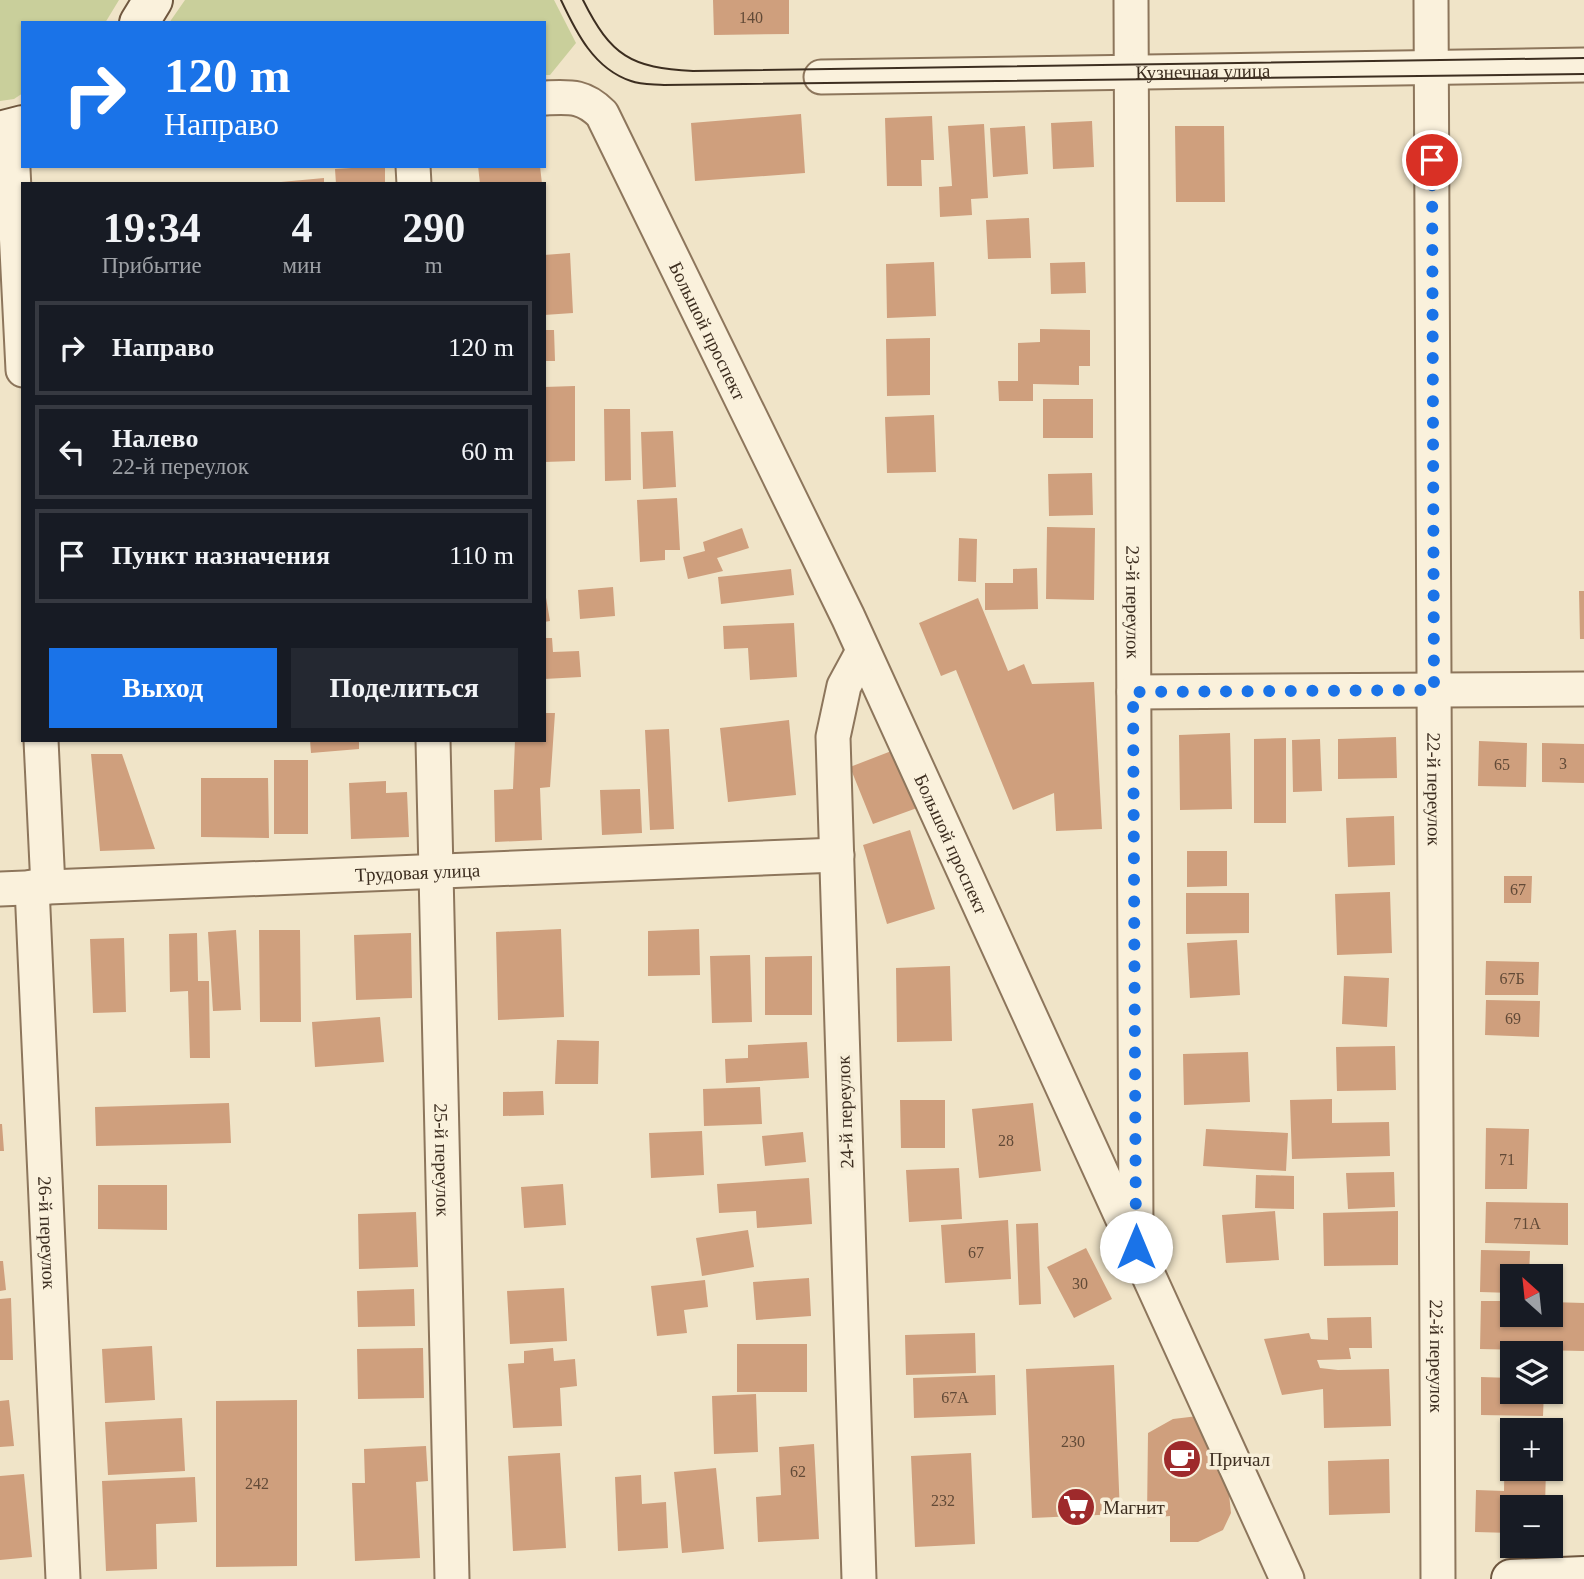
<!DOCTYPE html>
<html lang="ru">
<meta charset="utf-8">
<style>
body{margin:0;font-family:"Times New Roman",serif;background:#242831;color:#f1f3f6;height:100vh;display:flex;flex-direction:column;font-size:26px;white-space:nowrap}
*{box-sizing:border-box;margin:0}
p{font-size:23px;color:#9ea1a6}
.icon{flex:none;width:38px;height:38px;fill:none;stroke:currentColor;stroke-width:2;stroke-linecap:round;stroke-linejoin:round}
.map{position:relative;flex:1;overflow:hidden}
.sheet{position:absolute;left:21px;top:182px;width:525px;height:560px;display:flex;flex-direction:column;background:#171b24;border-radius:0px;box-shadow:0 2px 5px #0004}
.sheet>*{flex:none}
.guide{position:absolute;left:21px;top:21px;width:525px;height:147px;border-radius:0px;box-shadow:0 2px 5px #0004;background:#1a73e8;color:#fff;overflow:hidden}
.needle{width:46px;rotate:333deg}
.tools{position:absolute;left:1500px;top:1264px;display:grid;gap:14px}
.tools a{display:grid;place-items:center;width:63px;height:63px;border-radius:0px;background:#171b24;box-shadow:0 2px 5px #0004;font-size:35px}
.pin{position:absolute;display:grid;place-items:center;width:60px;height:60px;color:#fff;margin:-30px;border:4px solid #fff;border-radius:50%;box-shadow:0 2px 7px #0007}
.me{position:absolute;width:77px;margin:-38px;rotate:0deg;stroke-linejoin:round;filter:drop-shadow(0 0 5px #0008)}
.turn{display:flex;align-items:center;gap:24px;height:147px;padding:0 28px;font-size:32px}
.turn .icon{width:91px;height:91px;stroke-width:2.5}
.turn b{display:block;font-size:49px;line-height:60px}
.eta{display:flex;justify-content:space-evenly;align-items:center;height:119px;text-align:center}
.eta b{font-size:42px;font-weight:800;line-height:49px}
.button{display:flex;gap:14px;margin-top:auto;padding:14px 28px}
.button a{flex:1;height:80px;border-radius:0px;background:#1a73e8;color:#fff;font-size:28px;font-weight:800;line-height:80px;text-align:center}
.button a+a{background:#242831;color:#f1f3f6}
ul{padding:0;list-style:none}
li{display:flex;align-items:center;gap:21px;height:94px;margin:0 14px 10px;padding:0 14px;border:4px solid #363941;border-radius:0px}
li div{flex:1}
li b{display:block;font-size:26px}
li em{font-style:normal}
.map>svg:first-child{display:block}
.green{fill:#c9cf9b}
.building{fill:#cf9f7d}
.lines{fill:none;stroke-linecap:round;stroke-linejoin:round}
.street-casing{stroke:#8d765c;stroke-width:37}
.secondary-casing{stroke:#6f573f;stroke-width:42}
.street{stroke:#faf1dc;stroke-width:33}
.secondary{stroke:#faf1dc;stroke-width:38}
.tram{stroke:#3d2e20;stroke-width:2}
.route{stroke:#1a73e8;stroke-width:12;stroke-dasharray:0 21.6}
.labels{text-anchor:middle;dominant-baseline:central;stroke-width:7;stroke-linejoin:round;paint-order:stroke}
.number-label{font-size:16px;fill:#624a37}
.street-label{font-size:19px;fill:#3d2e20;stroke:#f7eed8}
.poi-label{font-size:19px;fill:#3d2e20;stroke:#f7eed8;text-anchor:start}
</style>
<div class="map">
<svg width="1584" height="1579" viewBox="0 0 1584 1579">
<rect width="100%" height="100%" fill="#f0e4c8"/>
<!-- green -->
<path class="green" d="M0 0H119L105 23H23V93L14 99 0 101Z
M185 0H554L576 43 550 75H544V23H169Z"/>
<!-- building -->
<path class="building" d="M713 0H789V34L714 35Z
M801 114 805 173 695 181 691 123Z
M932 116 934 160H921L922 186H887L885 118Z
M1092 121 1094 167 1053 169 1051 123Z
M984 124 988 198 971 199 972 215 940 217 939 187 952 186 948 126Z
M1025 126 1028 174 993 177 990 128Z
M1175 126H1224L1225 202H1176Z
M385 166V184H336L335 169Z
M478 166H540L542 184H480Z
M324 178V184H281V182Z
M1029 218 1031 258 988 259 986 220Z
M570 253 573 313 544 315V255Z
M934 262 936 316 887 318 886 264Z
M1085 262 1086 293 1051 294 1050 263Z
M1040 329 1090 330V366H1079V385L1033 384V401H999L998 381H1018V343L1040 342Z
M544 330H554L555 361H544Z
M930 338V395L887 396 886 339Z
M575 386V461L544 462V387Z
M1043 399H1093V438H1043Z
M604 409H630L631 480 605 481Z
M934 415 936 472 887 473 885 417Z
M673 431 676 487 643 489 641 432Z
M1092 473 1093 515 1049 516 1048 474Z
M677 498 680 550H665V560L640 562 637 500Z
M1047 527 1095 528 1094 600 1046 599Z
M742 528 749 548 717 558 723 571 688 579 683 557 705 551 703 542Z
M959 538 977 539 976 582 958 581Z
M1037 568 1038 609 985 610V583H1013V569Z
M791 569 794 595 721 604 718 577Z
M544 586 550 621 544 622Z
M613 587 615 616 580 619 578 590Z
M1579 591H1584V639H1580Z
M978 598 1008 671 1024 664 1032 684 1094 682 1102 829 1056 831 1054 793 1013 810 956 670 941 676 919 623Z
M794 623 797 677 750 680 748 648 724 649 723 626Z
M544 638H552L553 652 579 651 581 677 544 679Z
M544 713H555L550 787 540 788 542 840 495 842 494 790 513 789 515 740H544Z
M789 720 796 795 728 802 720 728Z
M669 729 674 829 650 830 645 730Z
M1230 733 1232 809 1180 810 1179 735Z
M1396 737 1397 778 1338 779V739Z
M1286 738V823H1254V739Z
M1320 739 1322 791 1293 792 1292 740Z
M310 740H359V749L311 753Z
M1479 741 1527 743 1526 787 1478 786Z
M1542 743 1584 744V783L1542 782Z
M894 750 917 808 873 824 850 767Z
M91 754H122L155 849 100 851Z
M274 760H308V834H274Z
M201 778H268L269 838 201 837Z
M386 781V793L407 792 409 837 351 839 349 783Z
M640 789 642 833 602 835 600 790Z
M1394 816 1395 865 1348 867 1346 818Z
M910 830 935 909 887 924 863 845Z
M1187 851H1227V886L1187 887Z
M1504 876H1532L1531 903H1504Z
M1390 892 1392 953 1337 955 1335 894Z
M1186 893H1249V933L1186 934Z
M561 929 564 1017 498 1020 496 932Z
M699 929 700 975 648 976V931Z
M236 930 241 1010 213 1011 208 932Z
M259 930H300L301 1022H260Z
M197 933 198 981H209L210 1058H190L188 991 170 992 169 934Z
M411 933 412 998 356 1000 354 935Z
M124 938 126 1012 93 1013 90 939Z
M1237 940 1240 995 1190 998 1187 943Z
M750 955 752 1022 712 1023 710 956Z
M812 956V1015H765V957Z
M1486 961 1539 962 1538 995H1485Z
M950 966 952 1041 897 1042 896 968Z
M1344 976 1389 978 1387 1027 1342 1024Z
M1486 1000 1540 1001 1539 1037 1485 1035Z
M380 1017 384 1062 315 1067 312 1022Z
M557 1040 599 1041 598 1084H555Z
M807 1042 809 1078 726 1083 725 1059 748 1058V1045Z
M1395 1046 1396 1090 1337 1091 1336 1047Z
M1248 1052 1250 1102 1184 1105 1183 1054Z
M760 1087 762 1124 704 1126 703 1089Z
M543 1091 544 1115 503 1116V1092Z
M1332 1099V1123L1389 1122 1390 1156 1292 1159 1290 1100Z
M900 1100H945V1148H901Z
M229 1103 231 1143 96 1146 95 1107Z
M1033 1103 1041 1171 979 1178 972 1109Z
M0 1124H2L4 1151H0Z
M1486 1128 1529 1129 1527 1189H1485Z
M1206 1129 1288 1133 1286 1171 1203 1166Z
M702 1131 704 1175 651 1178 649 1133Z
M803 1132 806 1162 765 1166 762 1136Z
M959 1168 962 1219 909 1222 906 1170Z
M1394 1172 1395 1207 1348 1209 1346 1173Z
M1256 1175 1294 1176V1209L1255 1208Z
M809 1178 812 1224 757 1228 756 1211 719 1213 717 1184Z
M563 1184 566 1225 524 1228 521 1187Z
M98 1185H167V1230L98 1229Z
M1486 1202 1568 1203V1245L1485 1243Z
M1275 1211 1279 1260 1226 1263 1222 1215Z
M1398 1211V1265L1324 1266 1323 1213Z
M416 1212 418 1267 359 1269 358 1214Z
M1008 1220 1011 1279 945 1283 941 1225Z
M1038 1223 1041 1304 1019 1305 1016 1224Z
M748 1230 754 1267 702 1276 696 1238Z
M1086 1248 1112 1299 1074 1318 1047 1267Z
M1481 1250 1530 1251 1529 1276H1512V1293L1480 1292Z
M0 1261H3L6 1290 0 1291Z
M809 1278 811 1316 756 1320 753 1282Z
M705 1280 708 1307 684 1310 687 1333 657 1336 651 1286Z
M564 1288 567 1341 510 1344 507 1291Z
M414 1289 415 1326 358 1327 357 1291Z
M11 1298 13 1360H0V1299Z
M1481 1301H1512V1314H1550V1302L1584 1303V1351L1480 1349Z
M1371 1317 1372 1348H1349L1351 1359 1317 1360 1320 1368 1338 1370 1389 1369 1391 1426 1324 1428 1323 1389 1282 1395 1264 1339 1309 1333 1311 1339 1328 1340 1327 1318Z
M975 1333 976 1373 906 1375 905 1335Z
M737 1344H807V1392H737Z
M152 1346 155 1400 105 1403 102 1349Z
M423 1348 424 1398 358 1399 357 1349Z
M553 1348 554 1361 575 1359 577 1386 560 1388 562 1426 513 1428 508 1364 524 1363V1351Z
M1114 1365 1120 1514 1032 1518 1026 1369Z
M995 1375 996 1415 914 1418 913 1378Z
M1481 1377 1512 1378V1391H1544L1543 1416 1481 1415Z
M756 1394 758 1452 714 1454 712 1396Z
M9 1400 14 1446 0 1447V1401Z
M297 1400V1566L216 1567V1401Z
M1198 1416 1228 1484 1231 1513 1223 1530 1198 1542H1170V1516L1147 1518 1148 1433 1173 1419Z
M182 1418 185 1471 108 1475 105 1422Z
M1505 1434H1512V1468H1546L1545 1507H1512V1533L1475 1532 1476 1490 1504 1491Z
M814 1444 819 1539 758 1542 756 1497 781 1495 779 1447Z
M426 1446 428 1481 416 1482 420 1558 355 1561 352 1483H365L364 1449Z
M560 1453 566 1548 513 1551 508 1456Z
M971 1453 975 1544 915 1547 911 1456Z
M1389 1459 1390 1513 1329 1515 1328 1461Z
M716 1468 724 1549 682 1553 674 1472Z
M24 1474 32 1557 0 1560V1476Z
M641 1475 642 1504 666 1502 668 1548 618 1551 615 1477Z
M195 1477 197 1522 156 1524 157 1569 106 1571 102 1481Z"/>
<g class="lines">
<defs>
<g id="street">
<path id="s1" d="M1131 0 1136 1237"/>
<path id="s2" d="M1431 0 1438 1579"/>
<path id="s3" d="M821 77 1584 65"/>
<path id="s4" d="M544 98C570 97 583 95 602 114L848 617 1287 1579"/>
<path d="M23 129H11L23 370"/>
<path d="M413 166 414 184"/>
<path d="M1134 692 1584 689"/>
<path d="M41 740 48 887"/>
<path id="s5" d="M433 740 452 1579"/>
<path id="s6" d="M32 887 63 1579"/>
<path id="s7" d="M0 889 837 855"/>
<path d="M859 1579 833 737 844 686 863 651"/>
</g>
<path id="secondary" d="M139 23 153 0
M0 131 23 125
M1511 1579 1584 1576"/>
</defs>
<!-- street casing -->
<use href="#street" class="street-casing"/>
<!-- secondary casing -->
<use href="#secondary" class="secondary-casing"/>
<!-- street -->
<use href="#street" class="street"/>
<!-- secondary -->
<use href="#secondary" class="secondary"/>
<!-- tram -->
<path class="tram" d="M561 0C576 32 594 69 631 81 641 85 653 84 664 85L1584 74
M583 0C611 56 631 68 693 71L1584 58"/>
</g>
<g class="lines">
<!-- route -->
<path class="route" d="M1136 1247 1133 692 1434 690 1432 160"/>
</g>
<!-- icons -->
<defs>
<symbol id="cafe-disc" viewBox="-11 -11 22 22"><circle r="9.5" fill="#9e2a2b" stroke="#f7eed8"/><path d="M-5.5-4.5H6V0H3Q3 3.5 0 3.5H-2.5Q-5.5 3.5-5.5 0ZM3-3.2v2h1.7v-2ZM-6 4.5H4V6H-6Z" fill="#fff"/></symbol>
<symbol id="supermarket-disc" viewBox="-11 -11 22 22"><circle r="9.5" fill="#9e2a2b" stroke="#f7eed8"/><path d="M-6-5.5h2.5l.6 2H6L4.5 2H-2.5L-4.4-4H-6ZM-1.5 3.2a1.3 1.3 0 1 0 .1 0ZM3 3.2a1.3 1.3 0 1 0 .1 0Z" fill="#fff"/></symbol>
</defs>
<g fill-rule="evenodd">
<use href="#cafe-disc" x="1160" y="1437" width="44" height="44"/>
<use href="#supermarket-disc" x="1054" y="1485" width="44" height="44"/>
</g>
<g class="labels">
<!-- number labels -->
<g class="number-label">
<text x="751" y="17">140</text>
<text x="1563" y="763">3</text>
<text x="1502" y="764">65</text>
<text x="1518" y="889">67</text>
<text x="1512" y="978">67Б</text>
<text x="1513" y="1018">69</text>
<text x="1006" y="1140">28</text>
<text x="1507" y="1159">71</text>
<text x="1527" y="1223">71А</text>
<text x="976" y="1252">67</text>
<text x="1080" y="1283">30</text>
<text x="955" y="1397">67А</text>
<text x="1073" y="1441">230</text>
<text x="798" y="1471">62</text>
<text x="257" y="1483">242</text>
<text x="943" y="1500">232</text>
</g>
<!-- street labels -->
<g class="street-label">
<text stroke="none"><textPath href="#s3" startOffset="382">Кузнечная улица</textPath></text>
<text stroke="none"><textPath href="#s4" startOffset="304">Большой проспект</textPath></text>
<text stroke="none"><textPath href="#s1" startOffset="602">23-й переулок</textPath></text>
<text stroke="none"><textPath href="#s2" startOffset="789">22-й переулок</textPath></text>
<text stroke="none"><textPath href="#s4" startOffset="872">Большой проспект</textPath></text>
<text stroke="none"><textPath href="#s7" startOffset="418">Трудовая улица</textPath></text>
<text transform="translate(845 1112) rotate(-92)">24-й переулок</text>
<text stroke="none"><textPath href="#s5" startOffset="420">25-й переулок</textPath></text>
<text stroke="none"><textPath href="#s6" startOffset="346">26-й переулок</textPath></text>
<text stroke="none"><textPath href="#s2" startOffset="1356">22-й переулок</textPath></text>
</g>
<!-- poi labels -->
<g class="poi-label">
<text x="1209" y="1459">Причал</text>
<text x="1103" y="1507">Магнит</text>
</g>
</g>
</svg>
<div class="tools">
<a><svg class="needle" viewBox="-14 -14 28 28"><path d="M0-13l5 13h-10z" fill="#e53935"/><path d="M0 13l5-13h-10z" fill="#9ea1a6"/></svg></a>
<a><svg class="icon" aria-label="layers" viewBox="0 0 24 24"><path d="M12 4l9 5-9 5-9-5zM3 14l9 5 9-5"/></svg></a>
<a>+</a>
<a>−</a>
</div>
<div class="pin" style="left:1432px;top:160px;background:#d93025"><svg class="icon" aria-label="arrive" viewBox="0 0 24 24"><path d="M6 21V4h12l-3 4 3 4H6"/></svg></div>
<svg class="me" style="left:1136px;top:1247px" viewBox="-20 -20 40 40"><circle r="19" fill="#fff"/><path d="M0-13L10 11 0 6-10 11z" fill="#1a73e8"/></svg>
<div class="guide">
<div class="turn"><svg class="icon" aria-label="right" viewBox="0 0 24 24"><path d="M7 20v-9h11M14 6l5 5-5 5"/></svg><div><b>120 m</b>Направо</div></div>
</div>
<section class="sheet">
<div class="eta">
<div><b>19:34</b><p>Прибытие</p></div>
<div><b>4</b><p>мин</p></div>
<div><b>290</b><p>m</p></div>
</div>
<ul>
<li><svg class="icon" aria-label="right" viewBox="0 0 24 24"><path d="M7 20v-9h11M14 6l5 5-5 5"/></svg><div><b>Направо</b></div><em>120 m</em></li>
<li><svg class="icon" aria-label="left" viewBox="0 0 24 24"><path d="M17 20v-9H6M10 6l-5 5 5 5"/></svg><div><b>Налево</b><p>22-й переулок</p></div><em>60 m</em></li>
<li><svg class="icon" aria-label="arrive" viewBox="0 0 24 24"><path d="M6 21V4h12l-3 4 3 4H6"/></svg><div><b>Пункт назначения</b></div><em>110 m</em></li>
</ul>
<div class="button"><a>Выход</a><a>Поделиться</a></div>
</section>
</div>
